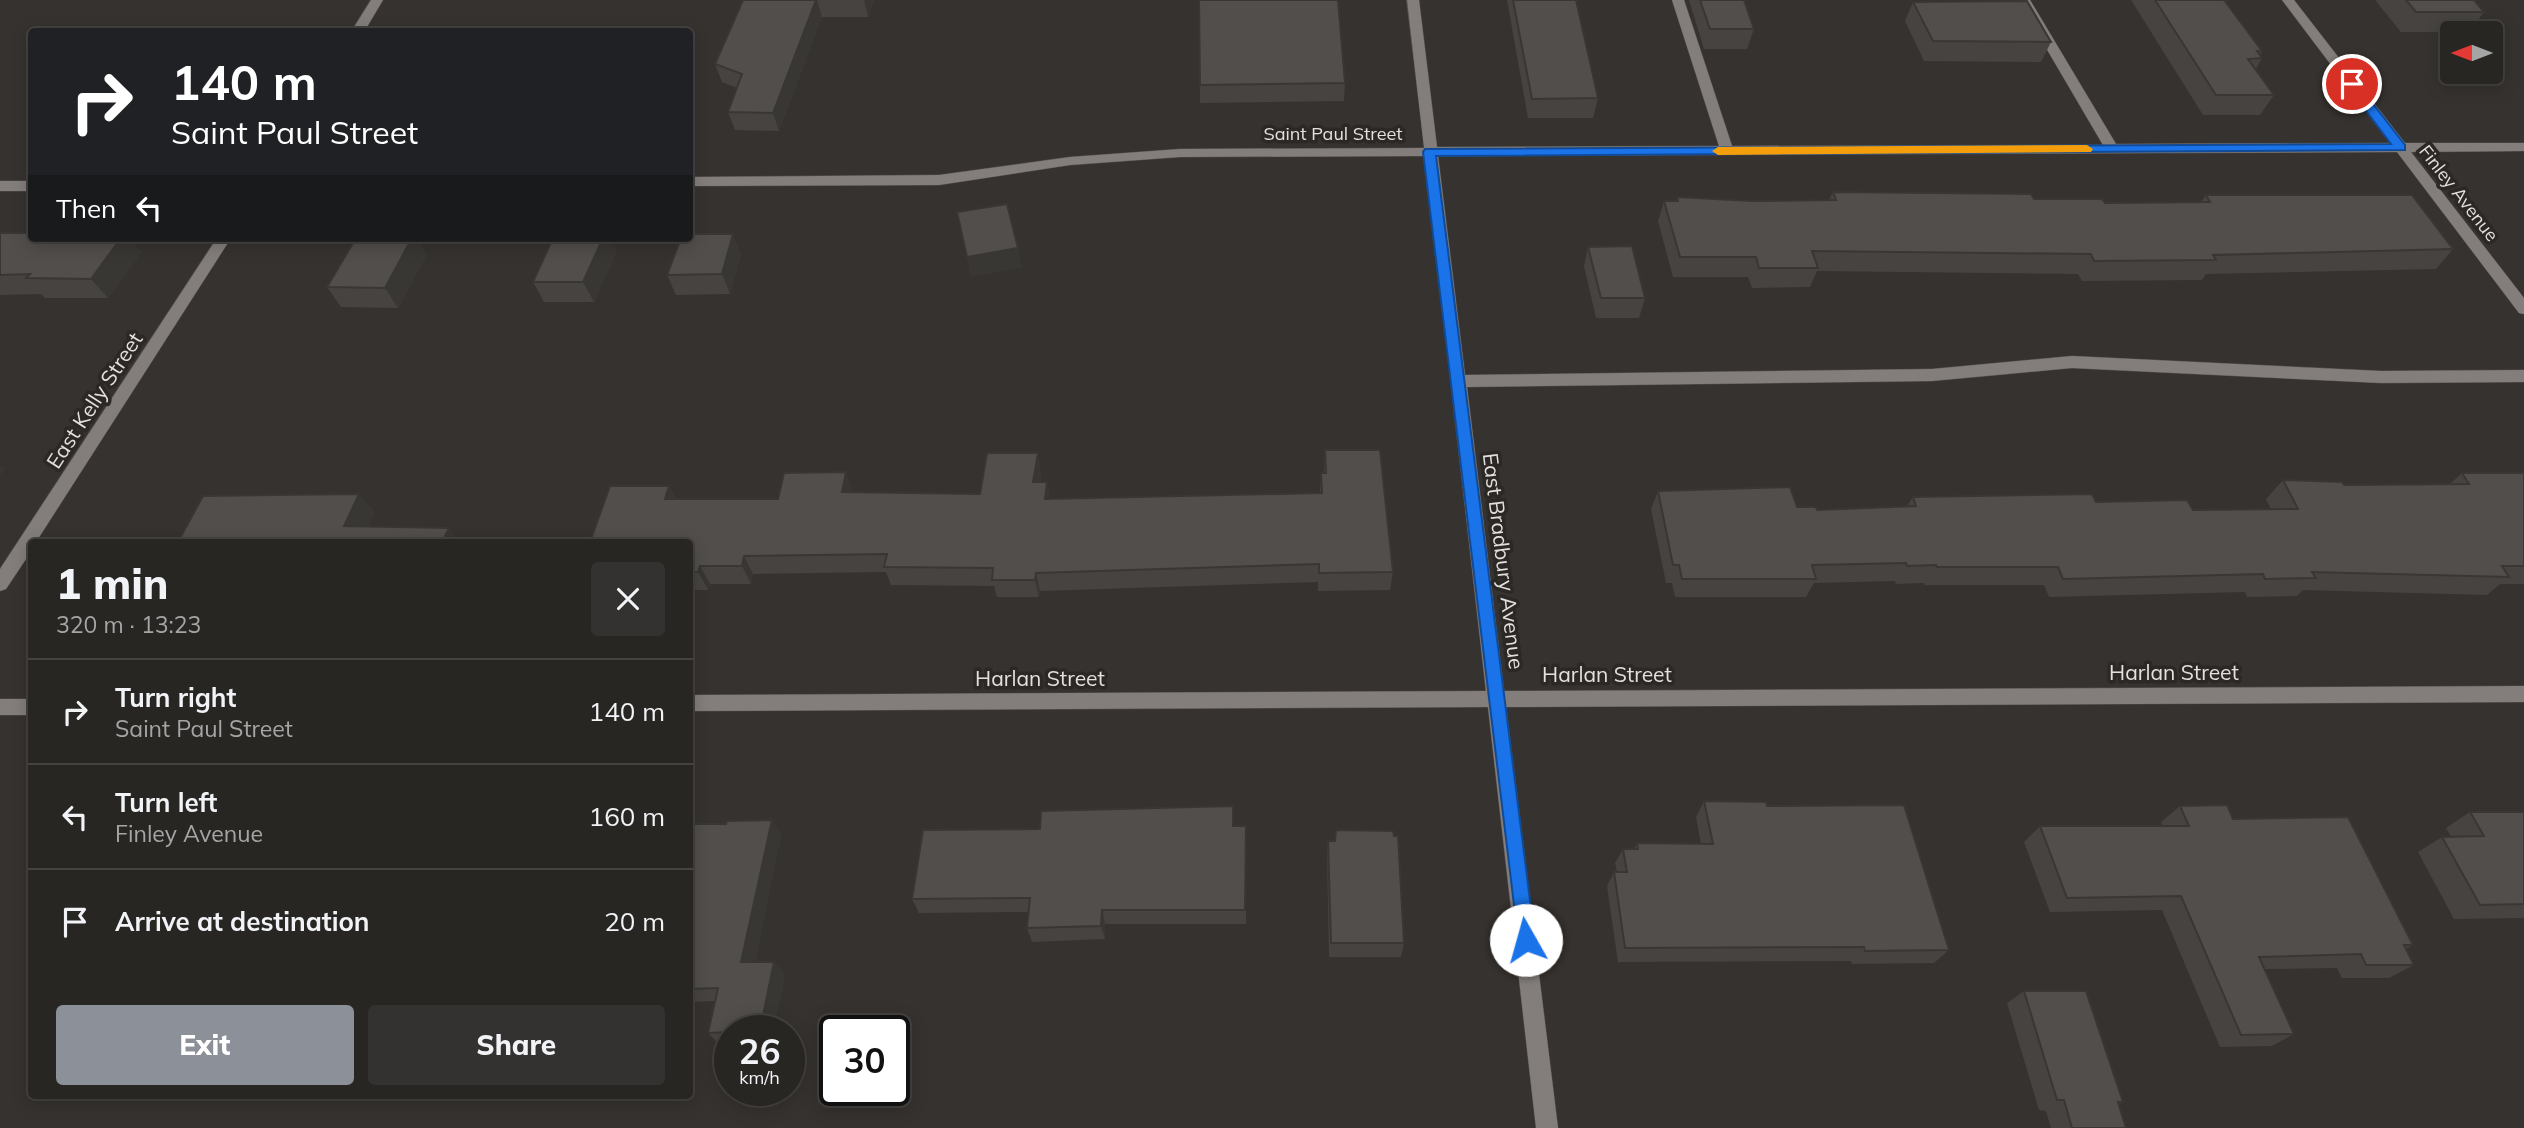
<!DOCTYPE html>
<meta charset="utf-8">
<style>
body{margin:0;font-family:Mulish,sans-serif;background:#343230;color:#f1f3f6;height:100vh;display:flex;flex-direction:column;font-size:26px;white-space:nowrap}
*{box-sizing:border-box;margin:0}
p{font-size:23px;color:#a5a5a6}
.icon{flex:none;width:38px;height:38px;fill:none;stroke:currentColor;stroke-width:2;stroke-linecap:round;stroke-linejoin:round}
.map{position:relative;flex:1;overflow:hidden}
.sheet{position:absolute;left:28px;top:539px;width:665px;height:560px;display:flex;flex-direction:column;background:#282623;border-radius:7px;box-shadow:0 4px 18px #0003,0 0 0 2px #444341}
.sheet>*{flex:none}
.top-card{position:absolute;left:28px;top:28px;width:665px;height:214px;border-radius:7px;box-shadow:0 4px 18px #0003,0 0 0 2px #444341;background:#202124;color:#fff;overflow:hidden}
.needle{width:46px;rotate:270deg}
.fabs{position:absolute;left:2440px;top:21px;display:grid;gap:14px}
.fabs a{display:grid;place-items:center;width:63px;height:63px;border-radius:7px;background:#282623;box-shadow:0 4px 18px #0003,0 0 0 2px #444341;font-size:35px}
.speed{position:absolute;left:714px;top:1015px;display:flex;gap:14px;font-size:35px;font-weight:700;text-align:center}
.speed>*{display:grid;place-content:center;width:91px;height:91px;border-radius:50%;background:#282623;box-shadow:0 4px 18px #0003,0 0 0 2px #444341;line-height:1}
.speed small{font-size:18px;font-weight:400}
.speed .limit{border:4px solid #111;border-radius:10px;background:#fff;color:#111}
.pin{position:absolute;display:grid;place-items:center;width:60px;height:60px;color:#fff;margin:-30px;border:4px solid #fff;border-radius:50%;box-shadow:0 2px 7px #0007}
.me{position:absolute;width:77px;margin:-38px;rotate:353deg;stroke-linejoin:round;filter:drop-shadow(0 0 5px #0008)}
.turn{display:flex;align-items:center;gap:24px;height:147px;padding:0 28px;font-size:32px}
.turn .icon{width:91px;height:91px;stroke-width:2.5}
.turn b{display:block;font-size:49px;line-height:60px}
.then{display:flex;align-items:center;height:66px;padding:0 28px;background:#0003;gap:14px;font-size:26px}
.round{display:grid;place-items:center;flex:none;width:74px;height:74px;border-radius:7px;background:#343230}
.headline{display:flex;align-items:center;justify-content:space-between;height:119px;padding:0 28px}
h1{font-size:42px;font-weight:800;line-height:52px}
.primary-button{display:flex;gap:14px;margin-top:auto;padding:14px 28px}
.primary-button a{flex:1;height:80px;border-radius:7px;background:#8c9099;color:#fff;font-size:28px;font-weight:800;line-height:80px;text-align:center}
.primary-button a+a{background:#343230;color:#f1f3f6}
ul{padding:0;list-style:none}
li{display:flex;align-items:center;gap:21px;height:105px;padding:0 28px;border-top:2px solid #444341}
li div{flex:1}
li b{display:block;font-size:26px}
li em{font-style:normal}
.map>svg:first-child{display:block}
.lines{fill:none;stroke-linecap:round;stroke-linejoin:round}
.minor-casing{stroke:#54514f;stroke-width:1}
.minor{fill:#837e7b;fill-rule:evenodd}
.wall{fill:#474340}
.shaded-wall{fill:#393734}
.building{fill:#524e4b;stroke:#393734;stroke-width:2}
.route{fill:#1a73e8;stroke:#114b97;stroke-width:2}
.slow{fill:#f59e0b}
.labels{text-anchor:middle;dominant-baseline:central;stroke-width:7;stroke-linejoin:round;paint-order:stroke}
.far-street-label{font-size:18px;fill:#e3e0df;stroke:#2b2825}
.street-label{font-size:21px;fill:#e3e0df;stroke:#2b2825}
</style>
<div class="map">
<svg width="2524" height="1128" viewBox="0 0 2524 1128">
<rect width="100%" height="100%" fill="#36322f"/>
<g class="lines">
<defs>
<path id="minor" d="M371 0H383L364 32H351Z
M1407 0H1419L1437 147 1719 146 1672 0H1684L1732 146 2103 145 2018 0H2030L2116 144 2390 143 2282 0H2294L2405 143H2524V151L2411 152 2524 298V314L2519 313 2397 152 1438 156 1465 375 1932 369 2072 356 2381 371 2524 370V382L2381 383 2072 368 1932 381 1467 387 1504 691 2524 686V702L1506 707 1558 1128H1536L1488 707 690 711V695L1486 691 1425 156 1180 157 1070 165 939 185 690 186V177L939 175 1070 157 1180 149 1424 148Z
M0 181H32V191H0Z
M217 238H231L36 542H32V550L6 589 0 591V569Z
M0 699H32V715H0Z"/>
</defs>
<!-- minor casing -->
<use href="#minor" class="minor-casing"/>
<!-- minor -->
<use href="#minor" class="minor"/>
</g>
<!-- wall -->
<path class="wall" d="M743 0H874L868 17H822L779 131 735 130 728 112 737 88 722 82 715 64Z
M1507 0H1576L1598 98 1593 118H1528Z
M1689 0H1744L1754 29 1747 49H1704Z
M2131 0H2224L2262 51 2260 55 2262 58 2256 69 2274 95 2260 115H2203Z
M2375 0H2474L2484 12 2469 32H2401Z
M1913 2 2051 42 2041 62 1924 61 1905 21Z
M1345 83 1344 101 1200 103V85Z
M1833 192 2034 199 2105 203 2201 202 2206 195 2453 249 2436 269 2206 274 2202 280 2082 281 2078 274 1817 271 1810 287 1752 288 1748 277H1673L1658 221 1664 201H1676L1677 197 1752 201 1829 200Z
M0 233 142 252 108 298H45L41 294 0 295Z
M1588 247 1645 298 1639 318H1596L1584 266Z
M617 250 594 302H544L533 282Z
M427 254 398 308 341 307 327 287Z
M741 254 730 294 676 295 667 275Z
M1325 450 1393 572 1390 590 1318 591V582L1040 591 1039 597H997L994 586 891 585 886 572 753 574 751 584H710L708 590H690V542L669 486 676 499H778L853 491V492L980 494 1041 472 1040 482 1051 499 1320 493 1321 473H1324Z
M2462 473 2524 474V584H2500L2487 595 2303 590 2297 596 2247 597 2245 592 2049 597 2044 585H1925L1924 583 1896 584 1895 581 1814 583 1806 597H1675L1672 583H1666L1651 509 1658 491 1817 510 1906 507 1913 497 2096 502 2193 510 2271 509 2266 499 2283 480 2344 485 2450 484Z
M1704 801 1767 806 1949 950 1934 963 1852 964 1851 961 1618 962 1607 886 1614 872H1617L1615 863 1623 849H1634L1637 843 1701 844 1696 817Z
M2180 806 2233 819 2413 945 2406 949 2414 965 2389 978H2342L2337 968 2265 969 2294 1034 2272 1046 2220 1047 2162 910 2050 912 2024 842 2040 826H2163L2161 822Z
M2470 812H2524V918L2454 919 2418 852 2442 837H2451L2446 828Z
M772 820 781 835 755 962H774L785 975 773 1031H730V1045H720L708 1033 715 1001 690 1002V824H726Z
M1234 826 1246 842V924H1105V939L1032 942 1027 928 1029 912 919 913 912 899Z
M1328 841 1404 943 1401 957H1329L1327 856Z
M2024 991 2123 1102 2118 1105 2126 1128H2051L2046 1111 2039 1110 2007 1003Z"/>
<!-- shaded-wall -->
<path class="shaded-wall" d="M816 0H817L822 17 779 131 773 113Z
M864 0H874L868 17Z
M733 234 741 254 730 294 722 274Z
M121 238H130L142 252 108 298 91 279Z
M410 238H417L427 254 398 308 385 288Z
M603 238H611L617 250 594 302 583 282Z
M1018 248 1022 268 971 277 967 257Z
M1038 453 1041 472 1037 501 1033 482Z
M0 465 5 469 0 476Z
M846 472 853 491 849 511 842 492Z
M1047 482 1051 501 1045 499Z
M669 486 679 504 665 499Z
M359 494 375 512 361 542 344 526Z
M449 528 460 542H442Z
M744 556 753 574 751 584 742 566Z
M700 566 710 584 708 590 698 572Z
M1036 573 1040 591 1039 597 1035 580Z
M772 820 781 835 753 976 741 962Z
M1102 910 1105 924V939L1101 926Z
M774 962 785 975 773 1031H761L760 1030Z"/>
<!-- building -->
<path class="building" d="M743 0H816L773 113 728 112 742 74 715 64Z
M1199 0H1338L1345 83 1200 85Z
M1513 0H1576L1598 98 1532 99Z
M1700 0H1744L1754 29H1710Z
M2155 0H2224L2262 51H2257L2262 58 2248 59 2274 95H2216Z
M2406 0H2474L2484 12H2416Z
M2027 1 2051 42 1933 41 1913 2Z
M1833 192 2031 194 2034 199H2102L2105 203 2210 202 2206 195H2412L2453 249 2213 255 2216 260 2094 261 2091 254 1812 251 1818 268H1759L1756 257H1680L1664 201H1678L1677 197 1752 201 1836 200Z
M1007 204 1018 248 967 257 957 212Z
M0 233H32V238H121L91 279 26 278 30 274 0 275Z
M690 234H733L722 274 667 275 681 238H690Z
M356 238H412L385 288 327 287Z
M553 238H603L583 282H533Z
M1632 246 1645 298H1601L1588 247Z
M1325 450H1380L1393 572 1319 573V564L1036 573 1035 580H992L993 568 884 567 887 554 744 556 742 566H700L698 572H690V542H590L610 486H669L665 499H778L784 473 846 472 842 492 980 494 987 453H1038L1033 482H1047L1045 499 1322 493 1321 473H1326Z
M2462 473H2523L2524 474V566H2502L2509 577 2312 572 2316 578 2265 579 2263 574 2063 579 2058 567H1937L1936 565 1907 566 1906 563 1812 565 1816 579H1682L1679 565H1673L1658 491 1790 487 1797 507H1816L1817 510 1916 506 1913 497 2092 494 2096 502 2187 500 2193 510 2298 509 2283 480 2342 482 2344 485 2469 484Z
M359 494 344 526 449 528 442 542H178L203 496Z
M1704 801 1766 802 1767 806 1904 805 1949 950 1865 951 1864 947 1625 948 1614 872H1627L1623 849H1638L1637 843 1713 844Z
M2227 805 2233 819 2348 817 2413 945H2404L2414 965H2366L2361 954 2259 957 2294 1034 2241 1035 2181 896 2067 898 2040 826H2189L2180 806Z
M1233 806V826H1246L1245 910H1102L1101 926 1027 928 1030 898 912 899 923 830 1040 829 1041 811Z
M2470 812H2524V904L2480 905 2442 837 2484 836Z
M772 820 741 962H774L760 1030 730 1031V1032L708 1033 718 988 690 989V824H726L727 821Z
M1336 830 1393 831 1394 836H1398L1404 943H1331L1328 841H1335Z
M2024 991H2086L2123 1102H2118L2126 1128H2072L2064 1100H2057Z"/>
<!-- route -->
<path class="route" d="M2352 81 2356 82 2405 145V150L1436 156 1535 940 1532 946 1526 949 1519 946 1423 152 1425 149 2391 144 2346 84Z"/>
<!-- slow -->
<path class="slow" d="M2087 145 2093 149 2091 152 1718 155 1712 151 1718 147Z"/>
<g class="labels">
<!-- far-street labels -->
<g class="far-street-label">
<text x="1333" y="133">Saint Paul Street</text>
<text transform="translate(2459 193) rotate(52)">Finley Avenue</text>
</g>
<!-- street labels -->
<g class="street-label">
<text transform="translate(94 400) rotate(-57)">East Kelly Street</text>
<text transform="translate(1504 561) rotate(83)">East Bradbury Avenue</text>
<text x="2174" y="672">Harlan Street</text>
<text x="1607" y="674">Harlan Street</text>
<text x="1040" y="678">Harlan Street</text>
</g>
</g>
</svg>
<div class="fabs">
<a><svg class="needle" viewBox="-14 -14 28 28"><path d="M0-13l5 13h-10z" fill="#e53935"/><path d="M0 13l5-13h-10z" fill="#a5a5a6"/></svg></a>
</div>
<div class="speed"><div>26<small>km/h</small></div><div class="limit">30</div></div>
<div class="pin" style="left:2352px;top:84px;background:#d93025"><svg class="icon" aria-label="arrive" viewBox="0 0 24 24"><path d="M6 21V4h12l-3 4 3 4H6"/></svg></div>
<svg class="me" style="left:1526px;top:940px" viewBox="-20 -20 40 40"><circle r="19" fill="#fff"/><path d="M0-13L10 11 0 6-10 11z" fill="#1a73e8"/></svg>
<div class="top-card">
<div class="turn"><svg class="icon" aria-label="right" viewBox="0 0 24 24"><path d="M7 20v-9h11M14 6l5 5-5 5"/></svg><div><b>140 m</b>Saint Paul Street</div></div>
<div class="then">Then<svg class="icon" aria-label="left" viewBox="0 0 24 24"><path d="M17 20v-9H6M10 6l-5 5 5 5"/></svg></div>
</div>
<section class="sheet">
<div class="headline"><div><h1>1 min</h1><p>320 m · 13:23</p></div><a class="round"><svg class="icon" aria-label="close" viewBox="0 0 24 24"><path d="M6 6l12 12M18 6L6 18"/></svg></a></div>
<ul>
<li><svg class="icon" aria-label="right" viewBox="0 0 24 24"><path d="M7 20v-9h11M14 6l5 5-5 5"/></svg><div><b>Turn right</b><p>Saint Paul Street</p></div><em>140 m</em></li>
<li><svg class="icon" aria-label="left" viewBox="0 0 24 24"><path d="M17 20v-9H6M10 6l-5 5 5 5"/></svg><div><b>Turn left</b><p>Finley Avenue</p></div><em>160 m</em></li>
<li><svg class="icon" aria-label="arrive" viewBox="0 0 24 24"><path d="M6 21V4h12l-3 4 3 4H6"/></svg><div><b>Arrive at destination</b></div><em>20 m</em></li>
</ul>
<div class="primary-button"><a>Exit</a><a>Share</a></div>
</section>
</div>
